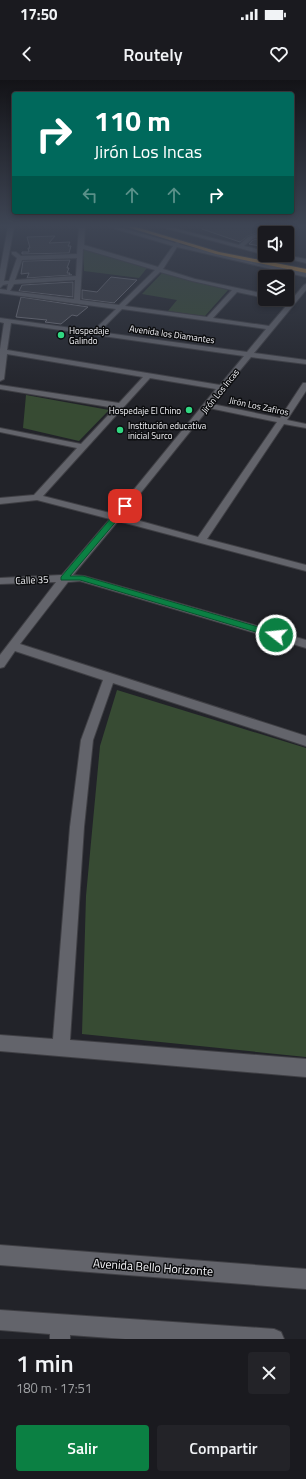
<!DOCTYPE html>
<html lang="es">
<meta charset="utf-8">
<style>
body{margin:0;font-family:"Titillium Web",sans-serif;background:#232328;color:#f1f3f6;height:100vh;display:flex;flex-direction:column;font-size:15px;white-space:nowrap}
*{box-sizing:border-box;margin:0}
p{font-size:13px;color:#9fa1a4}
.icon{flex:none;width:22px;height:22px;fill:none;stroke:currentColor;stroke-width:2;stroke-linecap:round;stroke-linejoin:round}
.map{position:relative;height:1259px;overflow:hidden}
.details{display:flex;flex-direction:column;background:#1a1a1f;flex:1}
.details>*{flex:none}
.hud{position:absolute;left:12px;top:12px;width:282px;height:122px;border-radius:4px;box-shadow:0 2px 6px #0003,0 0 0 1px #38383d;background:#00695c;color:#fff;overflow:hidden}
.controls{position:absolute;left:258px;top:146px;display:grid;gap:8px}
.controls a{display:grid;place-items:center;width:36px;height:36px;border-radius:4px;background:#1a1a1f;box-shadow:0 2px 6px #0003,0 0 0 1px #38383d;font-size:20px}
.pin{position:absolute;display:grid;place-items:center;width:34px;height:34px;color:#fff;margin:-17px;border-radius:8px;box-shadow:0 2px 6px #0006}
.me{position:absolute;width:44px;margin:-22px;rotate:286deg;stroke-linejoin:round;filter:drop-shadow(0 0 3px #0008)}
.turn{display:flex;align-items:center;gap:14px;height:84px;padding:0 16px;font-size:18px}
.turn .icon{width:52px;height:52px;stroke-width:2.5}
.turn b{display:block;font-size:28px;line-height:34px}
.lanes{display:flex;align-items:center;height:38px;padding:0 16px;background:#0003;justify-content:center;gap:20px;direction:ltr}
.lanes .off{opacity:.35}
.round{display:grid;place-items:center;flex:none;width:42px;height:42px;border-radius:4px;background:#232328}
.summary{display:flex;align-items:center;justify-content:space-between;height:68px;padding:0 16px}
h1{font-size:24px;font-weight:600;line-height:30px}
.cta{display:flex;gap:8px;margin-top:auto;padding:8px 16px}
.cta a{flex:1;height:46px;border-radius:4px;background:#0b8043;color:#fff;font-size:16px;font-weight:600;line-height:46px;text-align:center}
.cta a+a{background:#232328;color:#f1f3f6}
.status{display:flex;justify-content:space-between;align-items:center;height:28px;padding:0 20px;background:#1a1a1f;direction:ltr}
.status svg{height:11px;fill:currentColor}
header{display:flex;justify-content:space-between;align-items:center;height:52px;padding:0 16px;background:#1a1a1f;font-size:18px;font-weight:600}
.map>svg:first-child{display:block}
.green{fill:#374b33}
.building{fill:#3a3b41;stroke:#77777f}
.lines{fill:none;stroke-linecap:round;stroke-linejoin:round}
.minor-casing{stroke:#3f3f44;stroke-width:2}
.highway-casing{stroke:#3f3f44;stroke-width:2}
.minor{fill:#63646b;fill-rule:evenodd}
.highway{fill:#da983b;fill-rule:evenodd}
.route{fill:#0b8043;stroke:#07532c}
.poi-dot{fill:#31d882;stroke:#0c0d0f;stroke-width:1.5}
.labels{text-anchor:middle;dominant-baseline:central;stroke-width:3;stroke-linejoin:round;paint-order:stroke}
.far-poi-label{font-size:9px;fill:#f3f3f7;stroke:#0c0d0f;text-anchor:start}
.far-street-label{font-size:9px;fill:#f3f3f7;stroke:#0c0d0f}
.street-label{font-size:10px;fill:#f3f3f7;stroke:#0c0d0f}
.near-street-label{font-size:12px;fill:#f3f3f7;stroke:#0c0d0f}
</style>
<div class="status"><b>17:50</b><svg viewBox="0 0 49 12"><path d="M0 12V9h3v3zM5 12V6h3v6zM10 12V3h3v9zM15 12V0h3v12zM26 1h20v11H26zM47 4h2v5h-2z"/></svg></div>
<header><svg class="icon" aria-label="back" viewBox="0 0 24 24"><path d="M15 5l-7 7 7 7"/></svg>Routely<svg class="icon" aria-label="heart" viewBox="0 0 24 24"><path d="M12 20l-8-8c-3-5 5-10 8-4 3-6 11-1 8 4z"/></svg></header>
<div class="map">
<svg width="306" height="1259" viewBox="0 0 306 1259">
<rect width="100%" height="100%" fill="#222329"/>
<!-- green -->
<path class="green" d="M83 169 147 188 139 198 84 191Z
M162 193 228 210 205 236 168 231 177 220 142 214Z
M26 315 109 330 79 361 23 348Z
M117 610 306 668V977L82 954 86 816 100 666Z"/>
<!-- building -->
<path class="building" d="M203 147H254L263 151 248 156 240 162 202 149Z
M55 156 49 163 70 162 68 166H71L69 173 22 174V172H29L28 168H30L27 157Z
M265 157V167L249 164 253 160Z
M70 180 67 188H69L67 193H70L69 195H72L27 198 29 193 21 194 23 181Z
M111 197 137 200 114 223 82 219V210L97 212Z
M73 202V217L19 211 22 205Z
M21 217 88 227 77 236 72 235 61 244 45 242 47 240 16 237Z"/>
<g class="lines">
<defs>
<path id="minor" d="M8 147H14L4 201H9L17 178 12 174V172H16L21 176 77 174 79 147H85L84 165 158 187 173 166 109 147H118L175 163 178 160 181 162 179 164 186 166 306 193V197L177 167 163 189 195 199 265 214V218L237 212 213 238 269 246 304 205 306 204V210L254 273 306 280V284L251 277 212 324 280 338 303 303H306V311L287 340 306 344V348L284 344 207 459 306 485V491L118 441 73 495 84 496 306 560V568L80 501 68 502 20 564 306 656V666L113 603 93 660 84 747 70 960 306 979V997L0 971V955L53 959 70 747 81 660 103 600 15 571 4 587 0 588V575L56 502 0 504V498L62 495 110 439 37 420 0 424V418L34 415 77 368 0 352V348L81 364 115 328 0 309V305L119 323 143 297 7 274 4 299 0 301V269L4 243 0 242V238L93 251 116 229 0 213V209L7 210 8 204 3 205 0 208V190ZM83 169 155 190 119 225 80 220ZM77 178 76 196 15 200 22 180ZM160 192 192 201 232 210 207 237 125 226ZM75 200 74 219 10 211 14 204ZM122 229 266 249 247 272 99 252ZM11 243 244 276 220 305 7 270ZM150 298 216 309 114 434 43 416ZM209 328 277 342 198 457 122 436Z
M161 147H170L239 165 248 157 270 150V147H276L277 150 271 153H265V155L252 159 244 166 265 171V175Z
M272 175H284L306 179V183Z
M0 1165 306 1189V1209L0 1185Z
M0 1230 274 1249 281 1252 284 1259H125L70 1255V1259H50V1254L0 1250Z"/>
<path id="highway" d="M127 147H136L219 172 306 189V193L216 174Z"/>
</defs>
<!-- minor casing -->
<use href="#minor" class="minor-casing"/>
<!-- highway casing -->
<use href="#highway" class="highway-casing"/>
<!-- minor -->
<use href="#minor" class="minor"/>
<!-- highway -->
<use href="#highway" class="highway"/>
</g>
<!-- sky -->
<linearGradient id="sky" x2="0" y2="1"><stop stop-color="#131317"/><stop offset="0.45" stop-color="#3e4554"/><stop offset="1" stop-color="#3e4554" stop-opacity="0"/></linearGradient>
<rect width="306" height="324" fill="url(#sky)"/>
<!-- route -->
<path class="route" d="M123 424 129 426 70 496H83L279 553 280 555 279 557 276 558 80 500H61V497Z"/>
<!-- markers -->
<g class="poi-dot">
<circle cx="61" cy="255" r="4"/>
<circle cx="189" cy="330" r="4"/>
<circle cx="120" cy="350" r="4"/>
</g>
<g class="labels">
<!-- far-poi labels -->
<g class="far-poi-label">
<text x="69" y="250">Hospedaje<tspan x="69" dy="10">Galindo</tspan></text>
<text x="181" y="330" text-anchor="end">Hospedaje El Chino</text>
<text x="128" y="345">Institución educativa<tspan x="128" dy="10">inicial Surco</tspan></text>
</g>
<!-- far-street labels -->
<g class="far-street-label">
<text transform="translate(172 254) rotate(8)">Avenida los Diamantes</text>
<text transform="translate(220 311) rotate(-51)">Jirón Los Incas</text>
<text transform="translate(259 326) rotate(12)">Jirón Los Zafiros</text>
</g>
<!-- street labels -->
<g class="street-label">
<text transform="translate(32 500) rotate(-3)">Calle 35</text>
</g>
<!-- near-street labels -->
<g class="near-street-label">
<text transform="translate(153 1187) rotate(4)">Avenida Bello Horizonte</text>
</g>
</g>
</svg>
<div class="controls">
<a><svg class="icon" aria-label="sound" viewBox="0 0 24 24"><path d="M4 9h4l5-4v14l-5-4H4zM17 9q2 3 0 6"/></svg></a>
<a><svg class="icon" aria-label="layers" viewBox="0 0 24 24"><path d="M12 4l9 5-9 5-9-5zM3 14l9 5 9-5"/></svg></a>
</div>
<div class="pin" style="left:125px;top:426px;background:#d93025"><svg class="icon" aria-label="arrive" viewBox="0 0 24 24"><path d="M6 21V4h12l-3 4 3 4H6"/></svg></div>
<svg class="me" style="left:276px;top:555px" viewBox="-20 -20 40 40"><circle r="17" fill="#0b8043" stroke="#fff" stroke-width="3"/><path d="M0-11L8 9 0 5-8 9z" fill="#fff"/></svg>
<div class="hud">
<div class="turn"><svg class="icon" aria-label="right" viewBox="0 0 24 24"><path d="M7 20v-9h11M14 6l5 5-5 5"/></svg><div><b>110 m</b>Jirón Los Incas</div></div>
<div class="lanes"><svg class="icon off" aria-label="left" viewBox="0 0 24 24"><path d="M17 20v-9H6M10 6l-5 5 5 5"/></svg><svg class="icon off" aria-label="ahead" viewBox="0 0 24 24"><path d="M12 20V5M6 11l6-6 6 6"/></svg><svg class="icon off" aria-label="ahead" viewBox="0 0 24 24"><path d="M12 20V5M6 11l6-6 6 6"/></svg><svg class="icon" aria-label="right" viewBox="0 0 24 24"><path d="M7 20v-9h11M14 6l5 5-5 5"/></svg></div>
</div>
</div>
<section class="details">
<div class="summary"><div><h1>1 min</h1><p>180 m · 17:51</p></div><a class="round"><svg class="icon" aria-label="close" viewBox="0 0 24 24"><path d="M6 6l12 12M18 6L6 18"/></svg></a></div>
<div class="cta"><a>Salir</a><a>Compartir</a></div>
</section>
